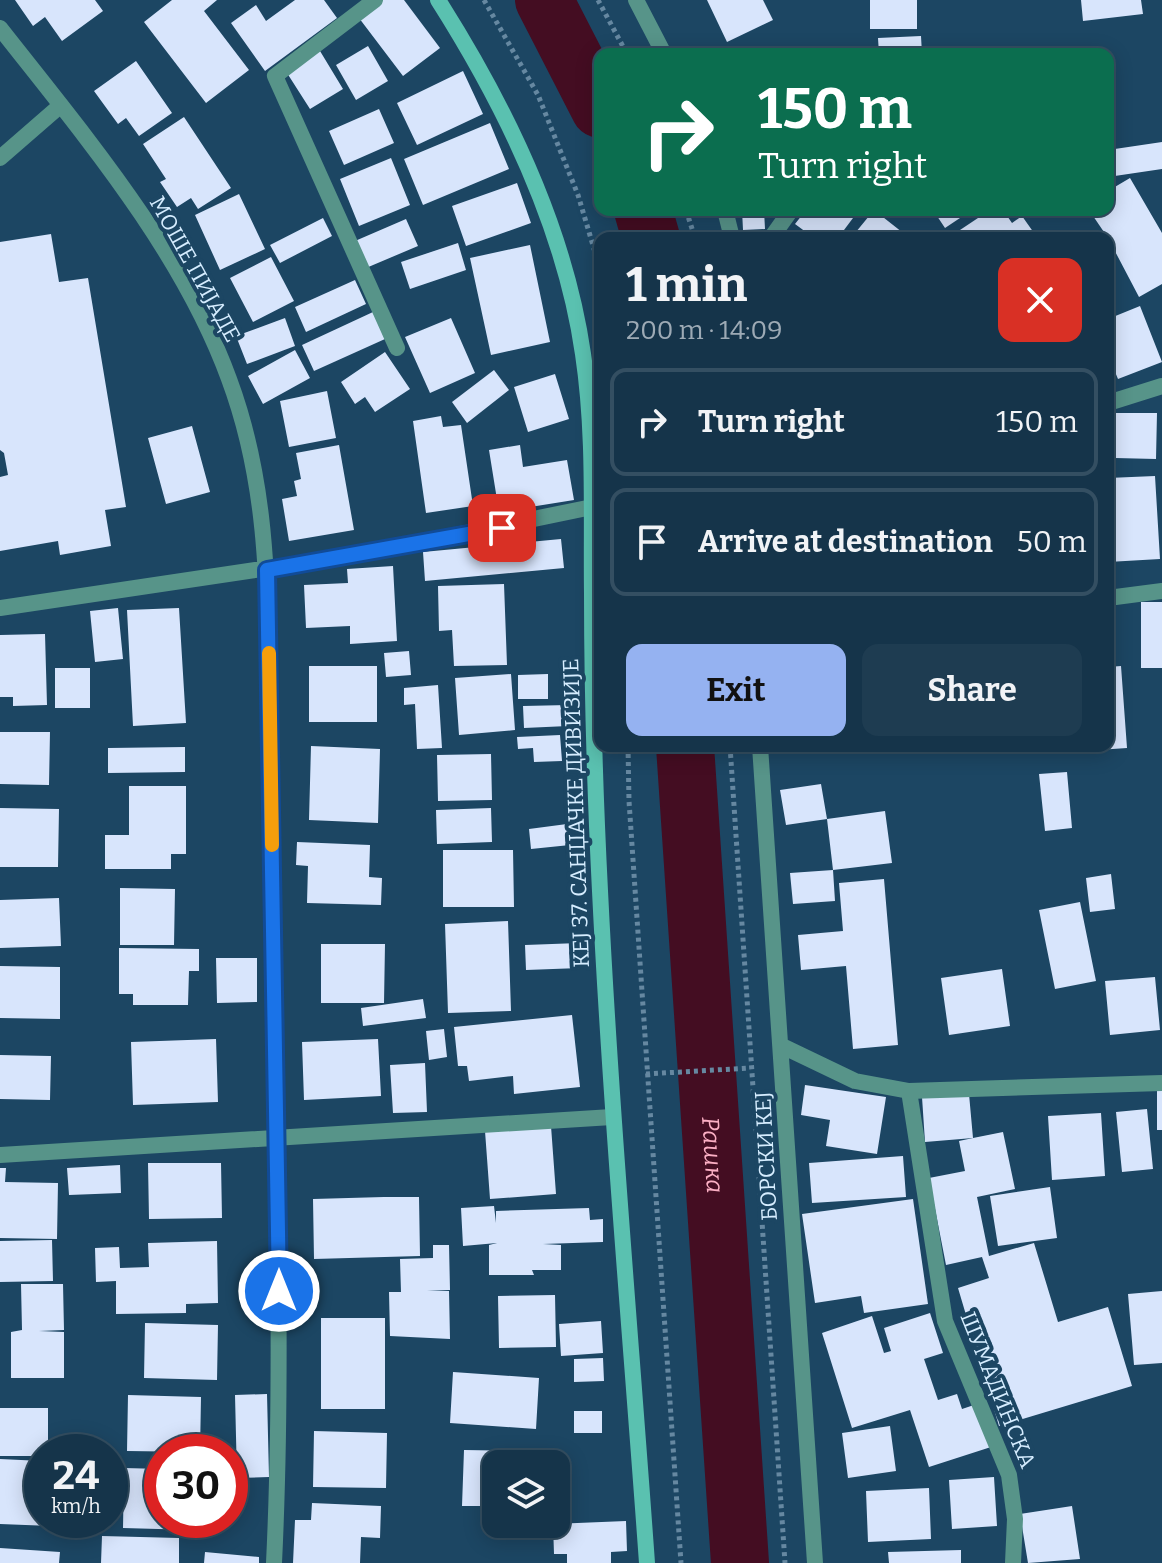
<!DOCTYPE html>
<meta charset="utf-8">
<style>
body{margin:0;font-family:Bitter,serif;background:#1e3c51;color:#f1f3f6;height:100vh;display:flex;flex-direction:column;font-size:30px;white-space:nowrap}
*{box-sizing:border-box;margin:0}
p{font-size:26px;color:#9daab5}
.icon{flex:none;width:44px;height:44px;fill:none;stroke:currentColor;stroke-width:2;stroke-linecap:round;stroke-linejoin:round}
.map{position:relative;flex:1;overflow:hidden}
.side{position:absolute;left:594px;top:232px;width:520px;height:520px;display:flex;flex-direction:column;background:#15344a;border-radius:16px;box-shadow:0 4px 20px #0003,0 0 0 2px #344f62}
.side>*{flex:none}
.guide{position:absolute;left:594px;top:48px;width:520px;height:168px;border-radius:16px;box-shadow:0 4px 20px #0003,0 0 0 2px #344f62;background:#0b6e4f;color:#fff;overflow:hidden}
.tools{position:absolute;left:482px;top:1450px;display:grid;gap:16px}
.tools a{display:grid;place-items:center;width:88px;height:88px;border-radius:16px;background:#15344a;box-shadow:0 4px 20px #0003,0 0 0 2px #344f62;font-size:40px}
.speed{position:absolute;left:24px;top:1434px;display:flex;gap:16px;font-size:40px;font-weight:700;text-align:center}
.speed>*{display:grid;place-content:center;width:104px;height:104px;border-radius:50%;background:#15344a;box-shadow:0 4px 20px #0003,0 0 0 2px #344f62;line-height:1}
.speed small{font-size:20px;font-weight:400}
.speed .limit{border:12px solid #d22;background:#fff;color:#111}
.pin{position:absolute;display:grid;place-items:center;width:68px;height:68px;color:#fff;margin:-34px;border-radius:16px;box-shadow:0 4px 12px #0006}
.me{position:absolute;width:88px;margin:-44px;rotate:0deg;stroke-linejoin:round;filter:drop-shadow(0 0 6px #0008)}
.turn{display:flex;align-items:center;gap:28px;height:168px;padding:0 32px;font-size:36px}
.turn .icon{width:104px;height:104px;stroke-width:2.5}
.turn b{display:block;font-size:56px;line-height:68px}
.round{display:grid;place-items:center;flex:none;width:84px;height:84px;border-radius:16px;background:#1e3c51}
.head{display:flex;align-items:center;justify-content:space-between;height:136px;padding:0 32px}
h1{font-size:48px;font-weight:700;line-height:60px}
.cta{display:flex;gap:16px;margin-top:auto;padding:16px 32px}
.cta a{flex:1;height:92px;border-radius:16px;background:#95b2f1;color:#111;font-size:32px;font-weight:700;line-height:92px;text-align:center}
.cta a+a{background:#1e3c51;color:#f1f3f6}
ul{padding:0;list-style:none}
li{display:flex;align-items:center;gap:24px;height:108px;margin:0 16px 12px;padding:0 16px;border:4px solid #344f62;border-radius:16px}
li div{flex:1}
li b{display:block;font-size:30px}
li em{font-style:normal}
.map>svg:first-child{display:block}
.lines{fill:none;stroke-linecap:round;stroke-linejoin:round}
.river{stroke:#440d22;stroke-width:58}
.building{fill:#d8e5fc}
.path{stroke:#6688a1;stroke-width:5;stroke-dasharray:4 4;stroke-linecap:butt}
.street{stroke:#579489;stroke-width:16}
.secondary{stroke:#5ac1b0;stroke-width:16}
.route-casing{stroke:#114b97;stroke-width:20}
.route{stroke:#1a73e8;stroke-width:14}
.slow{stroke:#f59e0b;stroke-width:14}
.labels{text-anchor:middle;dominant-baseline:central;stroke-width:8;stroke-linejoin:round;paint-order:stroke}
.street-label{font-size:22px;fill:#d6edff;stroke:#1c4663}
.water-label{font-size:24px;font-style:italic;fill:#fbafc4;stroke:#1c4663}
</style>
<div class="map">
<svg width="1162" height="1563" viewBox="0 0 1162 1563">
<rect width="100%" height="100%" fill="#1c4663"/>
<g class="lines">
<!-- river -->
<g class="river">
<path d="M544 0 600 109"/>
<path d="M643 210 651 238"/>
<path id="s1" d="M685 746 740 1563"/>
</g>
</g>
<!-- building -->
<path class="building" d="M15 0H95L103 11 62 41 45 17 33 26Z
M172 0H217L204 11 249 70 206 103 144 22Z
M295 0H324L337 18 265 71 231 23 256 5 266 21Z
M382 0H404L440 48 403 76 359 18Z
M707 0H763L773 20 727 42Z
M870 0H917V29H870Z
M1081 0H1141L1143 14 1083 21Z
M921 36 922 54H879L878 38Z
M368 46 388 81 356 100 336 65Z
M320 51 343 89 310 109 287 73Z
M136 61 172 113 139 136 126 118 118 124 94 91Z
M463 71 483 114 417 145 397 103Z
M379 109 394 143 344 165 329 131Z
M184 117 231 188 198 209 191 198 177 207 160 182 166 179 143 144Z
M490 123 509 169 423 205 404 159Z
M1162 142V169L1108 177V150Z
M391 158 410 205 359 226 340 179Z
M1130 178 1162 233V284L1139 297 1108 238 1089 210H1108V191Z
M517 183 531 223 466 246 452 206Z
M239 194 265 249 220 270 195 215Z
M742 210H764L765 229 743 230Z
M806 210H859L838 238H814L795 224Z
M874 210 907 236 905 238H851Z
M933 210H972L945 228Z
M990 210H1003L1012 223 1022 216 1034 233 1026 238H948Z
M323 218 332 236 280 263 270 245Z
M406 219 418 246 366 268 355 241Z
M51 234 59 282 88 278 126 507 105 510 111 546 60 555 58 541 0 551V477L8 475 4 453 0 450V242Z
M458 243 466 270 410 289 401 262Z
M530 245 550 342 491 355 470 258Z
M271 257 294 301 253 322 230 278Z
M355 280 366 304 306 332 295 307Z
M1140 306 1162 362 1118 379 1108 355V319Z
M373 312 385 339 314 371 302 345Z
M285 318 295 346 247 364 236 336Z
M451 318 475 373 430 393 405 337Z
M295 350 310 378 263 404 248 376Z
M385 352 410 389 375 412 365 397 355 404 341 382Z
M494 370 509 390 467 423 452 402Z
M555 374 569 419 528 432 514 387Z
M327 391 336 438 289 447 280 401Z
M1116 413H1157L1156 459 1115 458Z
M441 416 443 427 461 425 473 506 426 513 413 421Z
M192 426 210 492 166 504 148 438Z
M339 445 354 530 289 541 282 499 297 496 294 481 301 479 296 453Z
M520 445 523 467 567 460 574 500 499 512 489 450Z
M1155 476 1160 559 1108 562V478Z
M561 539 564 568 425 581 423 552Z
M393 566 397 641 350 644V626L306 628 304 585 348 583 347 569Z
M504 584 507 665 454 666 452 630 439 631 438 586Z
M1141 602H1162V668H1141Z
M118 608 123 659 95 662 90 611Z
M179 608 186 723 133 726 127 610Z
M45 634 47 705 13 706V697H0V635Z
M409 651 411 675 386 677 384 653Z
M309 666H377V722H309Z
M1121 666 1127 748 1055 753V746H1108V667Z
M55 668H90V708H55Z
M511 674 515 730 459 735 455 678Z
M548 674V699H518V675Z
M438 685 442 748 417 749 415 704 404 705V688Z
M568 705V726L524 728 523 706Z
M0 732H50L49 785 0 784Z
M560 735 562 761 534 762 533 748 518 749 517 737Z
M311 746 380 749 378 823 309 820Z
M185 747V772L108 773V748Z
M491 754 492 800 438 801 437 755Z
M1067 772 1072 828 1045 831 1039 774Z
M821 784 827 819 786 825 780 790Z
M129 786H186V854H171V869H105V835H129Z
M0 808 59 809 58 867H0Z
M491 808 492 842 437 844 436 810Z
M885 811 892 863 833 870 835 901 793 904 790 873 833 870 827 819Z
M567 824 570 845 531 849 529 829Z
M297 842 370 845 369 877 382 878 381 905 307 903 308 866 296 865Z
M443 850H513L514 907H443Z
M1111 874 1115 909 1090 912 1086 878Z
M884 879 898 1045 853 1049 846 966 801 970 798 935 843 931 839 883Z
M120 888 175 889 174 945H120Z
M59 898 61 946 0 948V900Z
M1080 902 1096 981 1055 989 1039 910Z
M508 921 511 1011 448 1013 445 924Z
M579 943 580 968 526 970 525 945Z
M321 944H385L384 1003H321Z
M119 948 199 949V971H189L188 1005H133V994H119Z
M216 958H257V1002L217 1003Z
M0 966 60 967V1019L0 1018Z
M1002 969 1010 1026 949 1035 941 978Z
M1155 977 1160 1030 1110 1035 1105 981Z
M423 999 426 1018 363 1026 361 1008Z
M572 1015 580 1087 514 1094 513 1076 469 1081 467 1066H458L454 1027Z
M444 1029 447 1057 429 1060 426 1031Z
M216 1039 218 1102 133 1105 131 1042Z
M378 1039 381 1096 304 1100 302 1042Z
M0 1055 51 1056 50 1100 0 1099Z
M425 1063 427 1112 393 1113 390 1065Z
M805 1085 886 1097 877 1154 826 1146 830 1120 801 1115Z
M1157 1089H1162V1130H1157Z
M969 1094 973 1138 1003 1132 1015 1189 977 1197 989 1256 1034 1243 1058 1322 1108 1307 1132 1386 999 1426 958 1288 989 1278 982 1257 946 1265 929 1178 965 1171 959 1141 973 1138 925 1142 922 1097Z
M1147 1109 1153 1169 1122 1172 1116 1112Z
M1101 1113 1105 1176 1052 1180 1048 1116Z
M551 1126 556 1194 490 1199 485 1131Z
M903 1156 906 1197 812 1203 809 1163Z
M148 1163H221L222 1218 149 1219Z
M120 1165 121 1193 69 1195 67 1168Z
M0 1168H6L5 1182 58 1183 57 1239 0 1238Z
M1050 1187 1057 1238 998 1246 990 1196Z
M384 1197H419L420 1256 314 1259 313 1199Z
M913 1199 928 1304 864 1313 861 1296 815 1303 802 1214Z
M494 1206 496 1223V1211L589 1208 590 1220 603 1219V1242L543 1244 561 1245V1270H532L534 1275H489V1245L497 1243 463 1246 461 1208Z
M52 1240 53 1281 0 1282V1241Z
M217 1241 218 1303 186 1304V1313L116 1314V1281L96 1282 95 1248 119 1247 120 1268 149 1267 148 1243Z
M433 1245H449L450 1290H427L449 1291 450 1339 390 1336 389 1292H401L400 1259 433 1258Z
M21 1284H63L64 1330 39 1331 64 1332V1378H11V1332L22 1330Z
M1162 1291V1363L1134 1365 1128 1294Z
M555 1295 556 1347 499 1348 498 1296Z
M930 1313 943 1353 924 1359 938 1400 957 1394 962 1409 977 1404 991 1447 929 1467 910 1410 852 1428 822 1333 872 1316 884 1353 891 1351 884 1328Z
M321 1318H385V1409H321Z
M601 1321 603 1353 561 1356 559 1324Z
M145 1323 218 1325 217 1380 144 1378Z
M603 1358 604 1381 574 1382V1359Z
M453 1372 539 1378 536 1429 450 1423Z
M267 1394 269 1477 237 1478 235 1395Z
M128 1395 201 1397 200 1452 127 1451Z
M0 1408H48V1452H42V1456H0Z
M574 1411H602V1433H574Z
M890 1426 896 1471 848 1478 842 1433Z
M314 1431 387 1433 386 1488 313 1487Z
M464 1450 536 1451V1464H496V1506H462Z
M0 1459 42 1461V1520H51V1526L0 1524Z
M124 1468 162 1469V1520H195L194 1530 123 1528Z
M994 1477 997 1526 952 1529 949 1480Z
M929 1488 931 1539 868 1542 866 1491Z
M312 1503 381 1506 380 1538 361 1537 360 1563H293L295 1520H311Z
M1072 1506 1080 1559 1028 1563 1020 1514Z
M626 1521 627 1551 611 1552V1563H567V1554H554L553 1524Z
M102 1536 179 1538V1563H101Z
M0 1548 60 1552 59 1563H0Z
M961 1550V1563H889L888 1552Z
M205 1552 259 1557V1563H204Z"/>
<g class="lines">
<!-- path -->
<path class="path" d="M484 0 538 95 578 195 600 269
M598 0 627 54
M686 210 695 238
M628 746 629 801 681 1563
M730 746 785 1563
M646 1074 750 1068"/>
<!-- street -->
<path class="street" d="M375 0 275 76 397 348
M636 0 664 54
M0 28C84 135 182 250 229 379 263 470 267 562 269 657 272 752 272 846 273 940 275 1148 284 1355 274 1563
M0 158 61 105
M725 210 732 238
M771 238 791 210
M1108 403 1162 386
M1108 598 1162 591
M0 608 363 554 592 507
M760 746 815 1563
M782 1046 855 1081 909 1091 1162 1083
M909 1091 945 1321 1009 1475 1015 1519 1013 1563
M0 1155 612 1117"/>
<!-- secondary -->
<path class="secondary" d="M438 0C506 107 565 228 583 354 595 434 591 514 592 594 592 693 595 792 600 891 611 1115 631 1339 647 1563"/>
</g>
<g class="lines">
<defs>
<path id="route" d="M279 1291 267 570 502 528"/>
</defs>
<!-- route casing -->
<use href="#route" class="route-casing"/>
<!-- route -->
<use href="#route" class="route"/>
<!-- slow -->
<path class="slow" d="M269 653 272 845"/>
</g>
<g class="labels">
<!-- street labels -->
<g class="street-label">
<text transform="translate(195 269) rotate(61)">МОШЕ ПИЈАДЕ</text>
<text transform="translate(576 813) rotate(-92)">КЕЈ 37. САНЏАЧКЕ ДИВИЗИЈЕ</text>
<text transform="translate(766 1156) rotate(-93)">БОРСКИ КЕЈ</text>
<text transform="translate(998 1390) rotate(68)">ШУМАДИНСКА</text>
</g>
<!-- water labels -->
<g class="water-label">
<text stroke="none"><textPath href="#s1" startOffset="410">Рашка</textPath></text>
</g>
</g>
</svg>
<div class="tools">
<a><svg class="icon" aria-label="layers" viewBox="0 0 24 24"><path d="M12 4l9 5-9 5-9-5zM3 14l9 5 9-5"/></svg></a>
</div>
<div class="speed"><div>24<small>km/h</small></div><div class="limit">30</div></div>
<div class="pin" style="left:502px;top:528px;background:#d93025"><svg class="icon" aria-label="arrive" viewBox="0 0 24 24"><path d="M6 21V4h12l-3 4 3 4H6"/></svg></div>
<svg class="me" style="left:279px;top:1291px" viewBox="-20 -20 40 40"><circle r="17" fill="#1a73e8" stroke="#fff" stroke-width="3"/><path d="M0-11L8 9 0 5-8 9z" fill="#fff"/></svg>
<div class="guide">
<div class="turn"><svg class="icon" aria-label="right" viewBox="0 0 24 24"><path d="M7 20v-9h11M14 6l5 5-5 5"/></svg><div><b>150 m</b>Turn right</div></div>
</div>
<section class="side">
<div class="head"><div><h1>1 min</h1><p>200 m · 14:09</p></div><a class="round" style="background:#d93025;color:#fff"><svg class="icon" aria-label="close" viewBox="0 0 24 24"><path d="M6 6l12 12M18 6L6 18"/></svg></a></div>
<ul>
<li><svg class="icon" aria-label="right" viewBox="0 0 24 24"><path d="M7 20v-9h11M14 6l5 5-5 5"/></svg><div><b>Turn right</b></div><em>150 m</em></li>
<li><svg class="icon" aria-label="arrive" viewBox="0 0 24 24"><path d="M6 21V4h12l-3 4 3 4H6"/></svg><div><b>Arrive at destination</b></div><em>50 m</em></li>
</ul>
<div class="cta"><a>Exit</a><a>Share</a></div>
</section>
</div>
